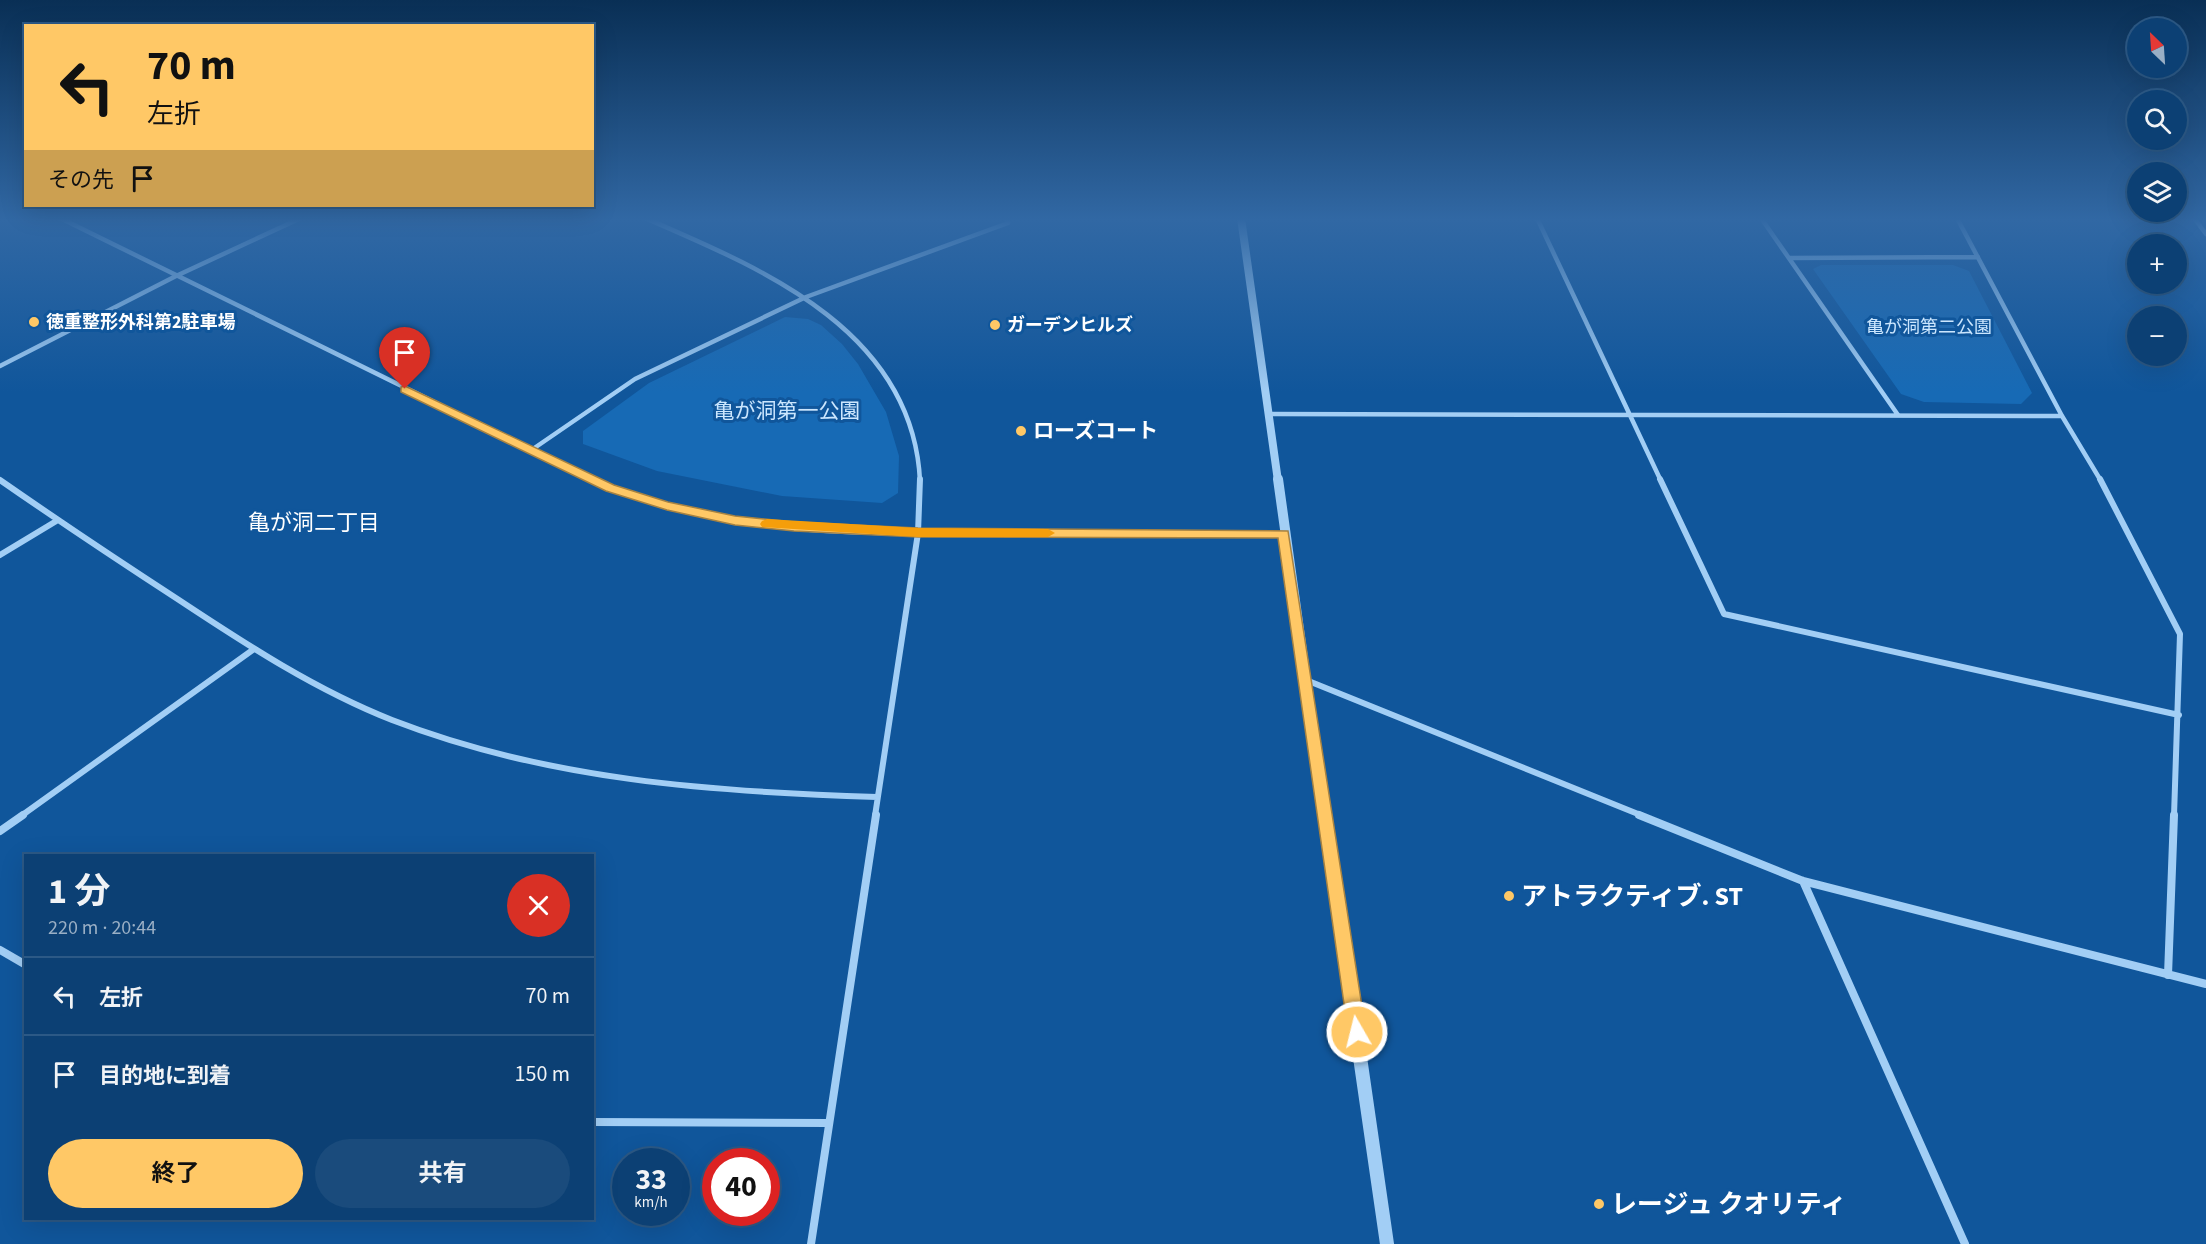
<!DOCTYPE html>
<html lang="ja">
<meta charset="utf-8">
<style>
body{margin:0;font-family:"Source Sans 3","Noto Sans JP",sans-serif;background:#1a4b7c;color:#f1f3f6;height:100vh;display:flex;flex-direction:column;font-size:22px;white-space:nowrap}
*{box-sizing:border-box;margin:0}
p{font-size:20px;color:#9aafc5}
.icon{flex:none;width:33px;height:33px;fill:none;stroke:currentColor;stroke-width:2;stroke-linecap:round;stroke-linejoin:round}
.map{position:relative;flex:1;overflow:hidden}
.side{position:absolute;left:24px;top:854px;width:570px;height:366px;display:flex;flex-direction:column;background:#0c4074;border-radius:0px;box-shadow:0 6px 24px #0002,0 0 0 2px #2c5986}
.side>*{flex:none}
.guide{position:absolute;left:24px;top:24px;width:570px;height:183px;border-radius:0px;box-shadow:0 6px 24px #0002,0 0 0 2px #2c5986;background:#ffc866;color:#111;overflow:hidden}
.needle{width:39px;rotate:335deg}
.buttons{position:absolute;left:2127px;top:18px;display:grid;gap:12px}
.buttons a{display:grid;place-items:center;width:60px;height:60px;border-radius:50%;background:#0c4074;box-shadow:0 6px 24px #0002,0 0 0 2px #2c5986;font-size:30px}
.speed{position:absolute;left:612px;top:1148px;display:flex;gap:12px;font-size:30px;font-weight:700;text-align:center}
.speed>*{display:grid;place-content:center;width:78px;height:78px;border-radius:50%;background:#0c4074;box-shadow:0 6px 24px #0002,0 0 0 2px #2c5986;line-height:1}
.speed small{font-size:15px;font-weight:400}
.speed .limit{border:9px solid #d22;background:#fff;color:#111}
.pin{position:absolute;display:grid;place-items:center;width:51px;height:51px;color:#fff;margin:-62px -26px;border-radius:50% 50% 50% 0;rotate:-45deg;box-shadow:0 0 6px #0007}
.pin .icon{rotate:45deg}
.me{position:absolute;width:66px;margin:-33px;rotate:352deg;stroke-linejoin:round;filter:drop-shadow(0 0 4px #0008)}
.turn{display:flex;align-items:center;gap:21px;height:126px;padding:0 24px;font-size:27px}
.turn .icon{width:78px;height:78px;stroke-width:2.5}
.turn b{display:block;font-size:42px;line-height:51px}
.then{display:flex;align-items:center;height:57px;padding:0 24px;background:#0003;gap:12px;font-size:22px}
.round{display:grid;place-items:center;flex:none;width:63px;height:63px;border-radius:32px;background:#1a4b7c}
.overview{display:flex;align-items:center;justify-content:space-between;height:102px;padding:0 24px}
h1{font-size:36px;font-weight:700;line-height:45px}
.button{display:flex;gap:12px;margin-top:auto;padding:12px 24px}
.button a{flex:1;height:69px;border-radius:36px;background:#ffc866;color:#111;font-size:24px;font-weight:700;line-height:69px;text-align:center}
.button a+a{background:#1a4b7c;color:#f1f3f6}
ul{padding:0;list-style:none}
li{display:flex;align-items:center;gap:18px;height:78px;padding:0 24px;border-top:2px solid #2c5986}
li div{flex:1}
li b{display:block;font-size:22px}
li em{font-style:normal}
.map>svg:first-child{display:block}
.green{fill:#176ab5}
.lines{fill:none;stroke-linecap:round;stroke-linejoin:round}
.minor-far2{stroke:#a2cef5;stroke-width:4.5}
.minor-far1{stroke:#a2cef5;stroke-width:6}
.minor{stroke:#a2cef5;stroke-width:8}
.tertiary-far2{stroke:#a2cef5;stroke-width:8}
.tertiary-far1{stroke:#a2cef5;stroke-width:10}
.tertiary{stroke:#a2cef5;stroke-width:14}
.route{fill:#ffc866;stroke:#a68242;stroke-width:1.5}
.slow{fill:#f59e0b}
.poi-dot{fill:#ffc866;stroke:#10569b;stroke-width:2}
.labels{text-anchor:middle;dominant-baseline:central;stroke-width:6;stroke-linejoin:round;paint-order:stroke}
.far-poi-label{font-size:18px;font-weight:bold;fill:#fff;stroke:#10569b;text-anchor:start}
.far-park-label{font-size:18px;fill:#cbe6fe;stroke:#10569b}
.park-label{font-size:21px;fill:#cbe6fe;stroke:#10569b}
.poi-label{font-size:21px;font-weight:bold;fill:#fff;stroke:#10569b;text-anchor:start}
.neighbourhood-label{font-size:22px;fill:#fff;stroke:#10569b}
.near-poi-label{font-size:26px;font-weight:bold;fill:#fff;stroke:#10569b;text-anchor:start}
</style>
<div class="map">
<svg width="2206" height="1244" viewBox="0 0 2206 1244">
<rect width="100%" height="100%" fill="#10569b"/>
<!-- green -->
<path class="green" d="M1821 265H1953L1969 271 2032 393 2021 404 1924 402 1901 394 1813 269Z
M785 317 808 319 821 325 842 344 858 364 886 412 899 456 898 493 882 503 782 496 657 471 583 444V431L649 383Z"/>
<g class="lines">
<!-- minor-far2 -->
<path class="minor-far2" d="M60 218 595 481
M645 218C763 269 913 331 920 481
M1537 218 1661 481
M1761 218 1898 415
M1957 218 2062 416 2101 481
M2194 218 2206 234
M1789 258 1978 257
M0 366 176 276 301 218
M1270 414 2062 416
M530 451 635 379 806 297 1008 223 1007 218"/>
<!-- minor-far1 -->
<path class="minor-far1" d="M591 479C715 537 869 533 1002 533 1096 533 1190 534 1284 534
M1660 479 1724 614 2179 715
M2100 479 2180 634 2174 816
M0 480C59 521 119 561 179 600 247 645 316 690 392 720 547 780 713 792 877 797
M0 555 58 520
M1306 680 1643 816
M21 816 254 649
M875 816 918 533 920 479"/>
<!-- minor -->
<path class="minor" d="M1639 815 1803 881 2206 984
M0 831 23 815
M1803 881 1965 1244
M0 950 26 965
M2168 975 2174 815
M592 1122 828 1123
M811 1244 876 815"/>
<!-- tertiary-far2 -->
<path class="tertiary-far2" d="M1241 218 1278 481"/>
<!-- tertiary-far1 -->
<path class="tertiary-far1" d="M1278 479 1325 816"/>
<!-- tertiary -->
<path class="tertiary" d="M1325 815 1387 1244"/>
</g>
<!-- sky -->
<linearGradient id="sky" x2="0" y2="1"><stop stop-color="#092f55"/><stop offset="0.56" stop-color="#3168a4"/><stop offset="1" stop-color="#3168a4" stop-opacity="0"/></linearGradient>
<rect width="2206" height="392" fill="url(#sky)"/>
<!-- route -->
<path class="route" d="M405 386 614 485 668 502 735 516 794 522 918 528 1288 531 1366 1032 1363 1039 1357 1041 1350 1039 1348 1032 1278 538 918 537 794 531 735 525 667 510 606 491 401 392V387Z"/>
<!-- slow -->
<path class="slow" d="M767 519 918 528 1048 529 1055 533 1048 537H918L762 527 760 524 762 521Z"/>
<!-- markers -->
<g class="poi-dot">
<circle cx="34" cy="322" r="6"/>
<circle cx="995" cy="325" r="6"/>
<circle cx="1021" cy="431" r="6"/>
<circle cx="1509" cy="896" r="6"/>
<circle cx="1599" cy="1204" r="6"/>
</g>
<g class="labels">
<!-- far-poi labels -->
<g class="far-poi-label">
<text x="46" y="322">徳重整形外科第2駐車場</text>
<text x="1007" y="325">ガーデンヒルズ</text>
</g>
<!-- far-park labels -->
<g class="far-park-label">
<text x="1929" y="327">亀が洞第二公園</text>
</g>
<!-- park labels -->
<g class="park-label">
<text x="787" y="411">亀が洞第一公園</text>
</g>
<!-- poi labels -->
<g class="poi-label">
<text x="1033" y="431">ローズコート</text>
</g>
<!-- neighbourhood labels -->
<g class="neighbourhood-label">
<text x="314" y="523">亀が洞二丁目</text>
</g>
<!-- near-poi labels -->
<g class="near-poi-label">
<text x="1521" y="896">アトラクティブ. ST</text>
<text x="1611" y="1204">レージュ クオリティ</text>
</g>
</g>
</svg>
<div class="buttons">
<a><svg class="needle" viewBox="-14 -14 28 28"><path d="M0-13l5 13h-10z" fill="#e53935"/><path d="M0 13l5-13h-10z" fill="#9aafc5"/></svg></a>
<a><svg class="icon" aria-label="search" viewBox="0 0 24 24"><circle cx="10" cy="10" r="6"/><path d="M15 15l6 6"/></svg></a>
<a><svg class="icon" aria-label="layers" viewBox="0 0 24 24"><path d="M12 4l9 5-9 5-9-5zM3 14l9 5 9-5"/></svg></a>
<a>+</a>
<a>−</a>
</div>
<div class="speed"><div>33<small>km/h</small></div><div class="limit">40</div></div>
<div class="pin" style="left:405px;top:389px;background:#d93025"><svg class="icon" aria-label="arrive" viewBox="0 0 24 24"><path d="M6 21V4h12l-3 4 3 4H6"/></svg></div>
<svg class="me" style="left:1357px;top:1032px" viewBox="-20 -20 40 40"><circle r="17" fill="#ffc866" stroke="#fff" stroke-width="3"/><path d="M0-11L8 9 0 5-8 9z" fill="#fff"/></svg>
<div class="guide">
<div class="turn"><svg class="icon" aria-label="left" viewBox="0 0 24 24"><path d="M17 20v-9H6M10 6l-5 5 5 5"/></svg><div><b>70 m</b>左折</div></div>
<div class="then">その先<svg class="icon" aria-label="arrive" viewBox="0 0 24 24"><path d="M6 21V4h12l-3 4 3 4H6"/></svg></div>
</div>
<section class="side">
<div class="overview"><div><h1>1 分</h1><p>220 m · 20:44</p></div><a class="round" style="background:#d93025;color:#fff"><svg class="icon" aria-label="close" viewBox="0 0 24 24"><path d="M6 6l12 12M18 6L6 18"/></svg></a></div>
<ul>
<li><svg class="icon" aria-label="left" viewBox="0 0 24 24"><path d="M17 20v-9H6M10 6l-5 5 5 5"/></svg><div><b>左折</b></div><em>70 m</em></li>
<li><svg class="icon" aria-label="arrive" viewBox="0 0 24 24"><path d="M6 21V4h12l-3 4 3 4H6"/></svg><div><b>目的地に到着</b></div><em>150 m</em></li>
</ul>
<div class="button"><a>終了</a><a>共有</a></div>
</section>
</div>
